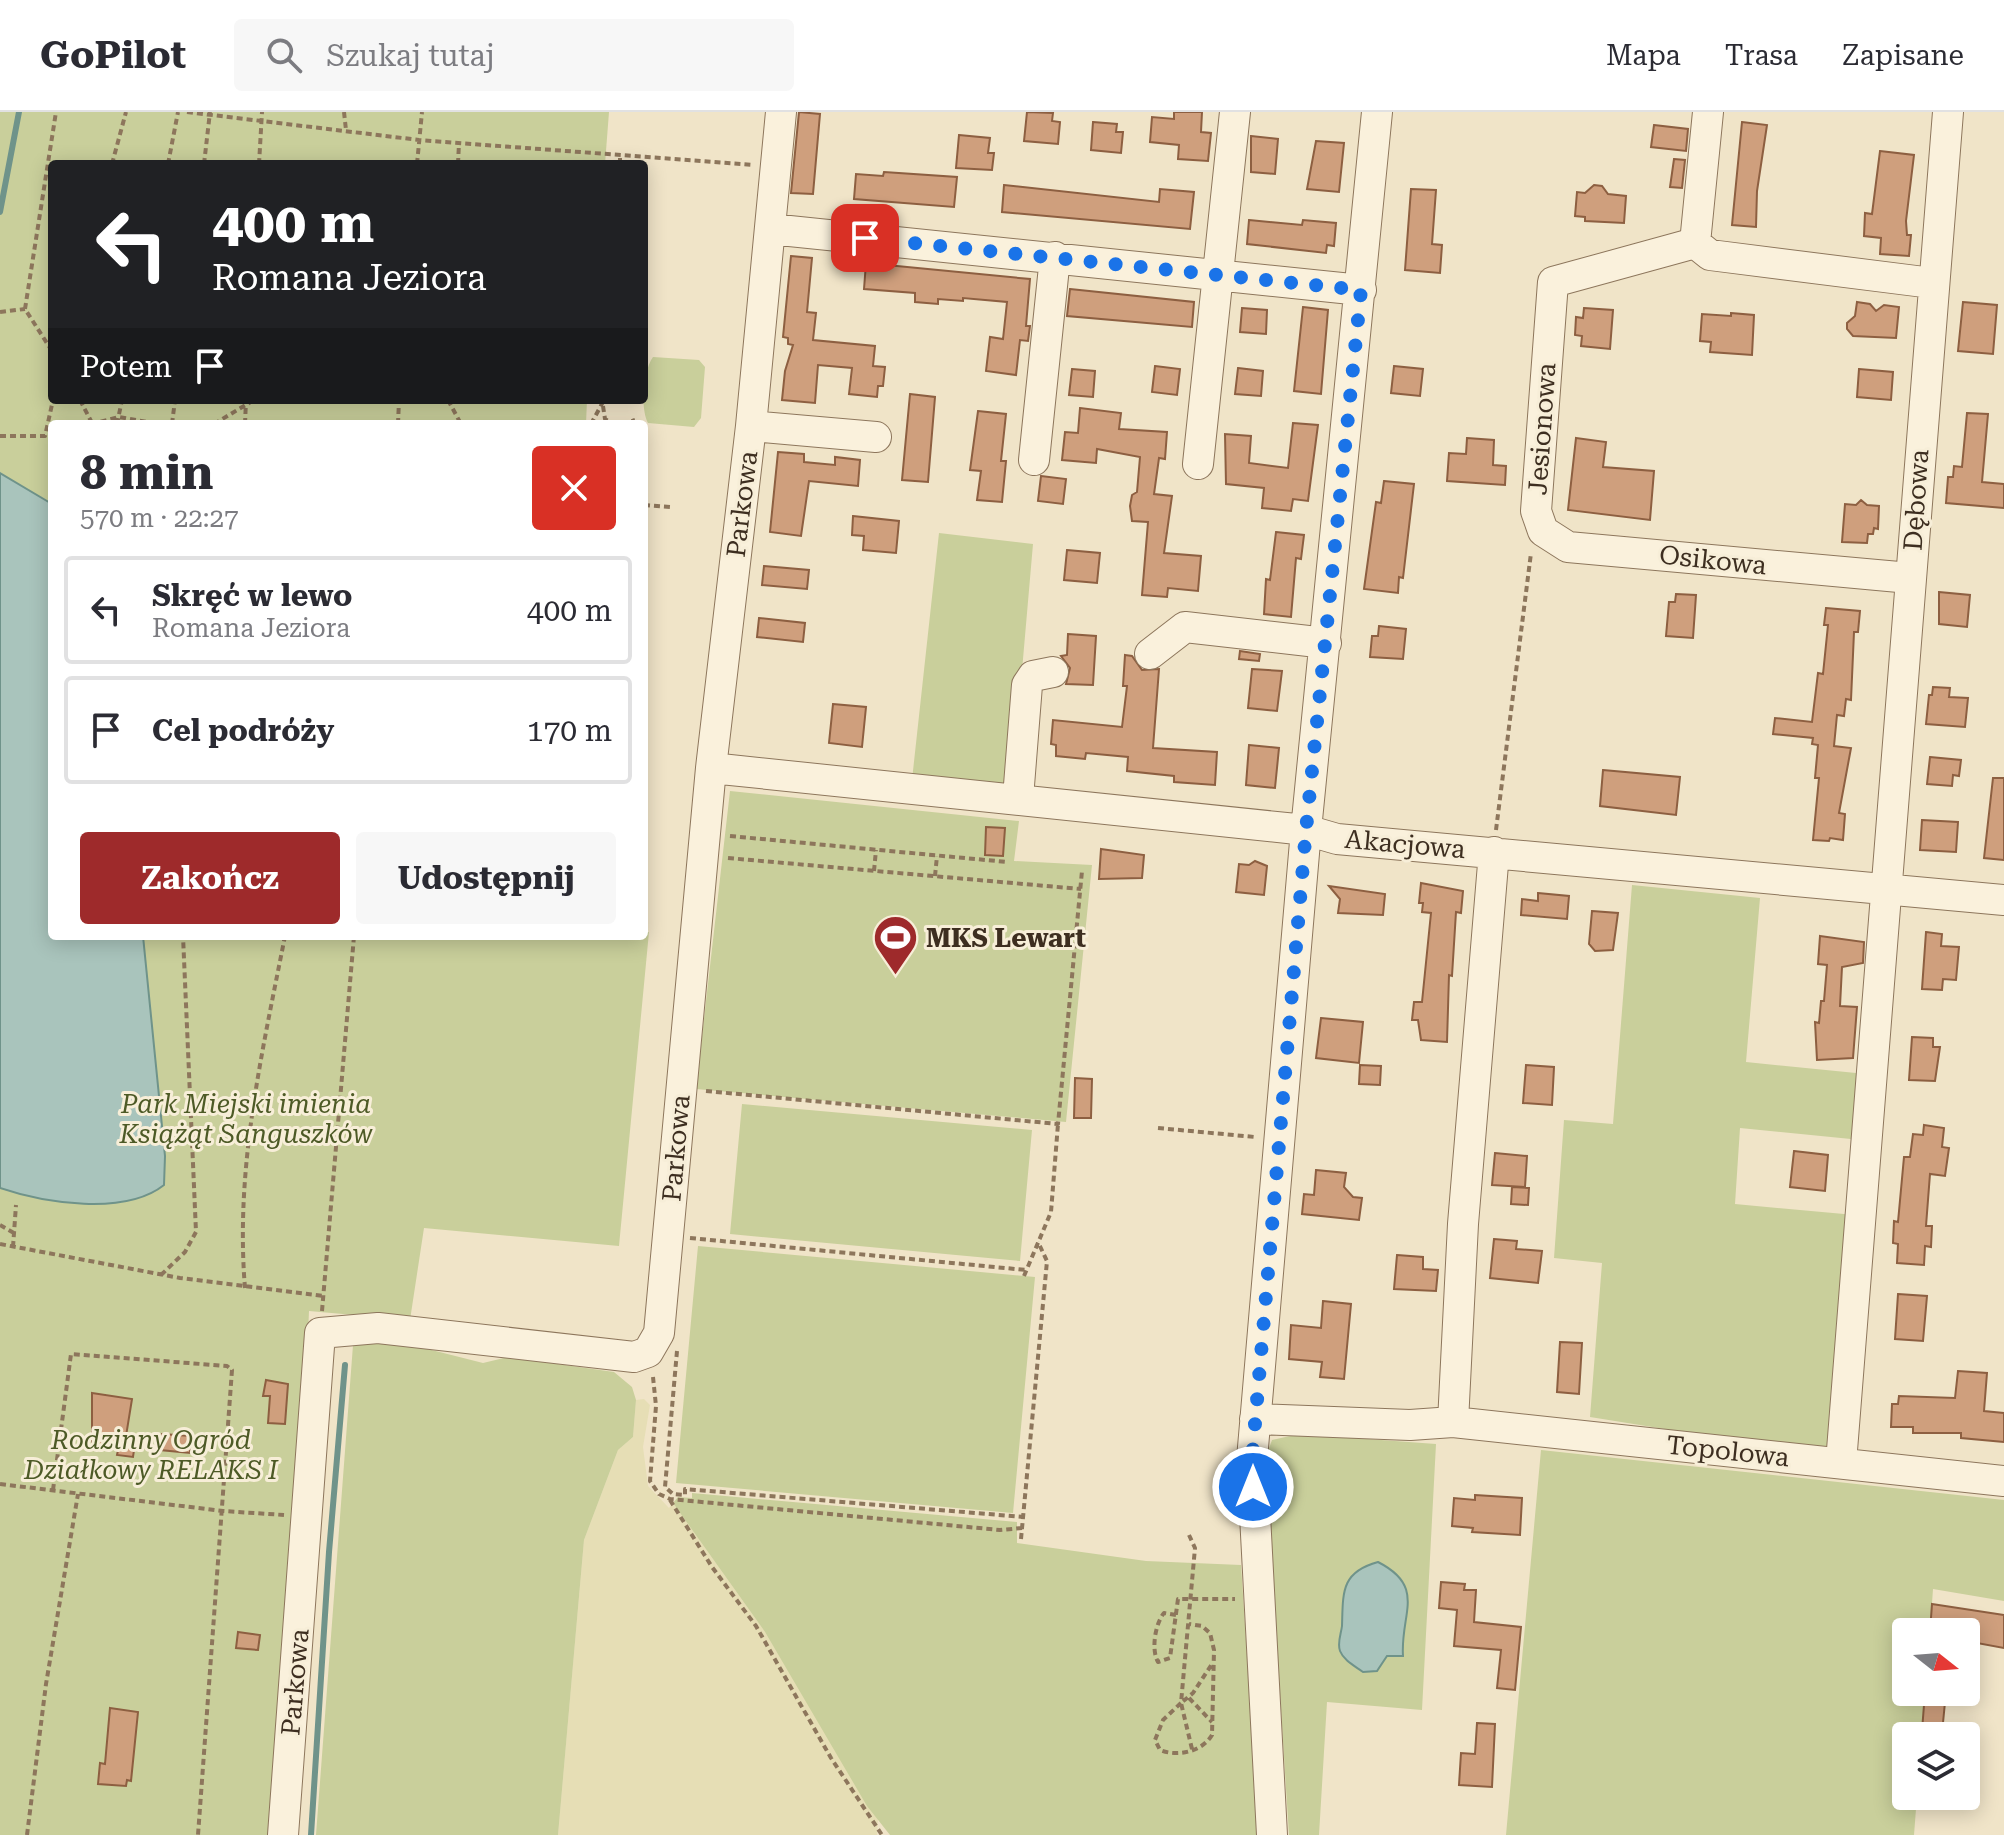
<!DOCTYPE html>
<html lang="pl">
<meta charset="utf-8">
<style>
body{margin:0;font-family:"Roboto Serif",serif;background:#f7f7f7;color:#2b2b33;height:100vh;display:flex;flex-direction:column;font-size:30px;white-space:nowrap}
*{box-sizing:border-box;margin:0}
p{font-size:26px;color:#7c7c81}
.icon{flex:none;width:44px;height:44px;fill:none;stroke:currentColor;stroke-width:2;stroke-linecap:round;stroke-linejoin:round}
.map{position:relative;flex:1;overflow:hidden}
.panel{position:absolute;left:48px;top:308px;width:600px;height:520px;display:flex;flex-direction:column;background:#fff;border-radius:8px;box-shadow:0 4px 20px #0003}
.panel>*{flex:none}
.top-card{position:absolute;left:48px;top:48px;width:600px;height:244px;border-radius:8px;box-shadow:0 4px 20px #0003;background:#202124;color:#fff;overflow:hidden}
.needle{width:52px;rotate:107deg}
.tools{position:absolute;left:1892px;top:1506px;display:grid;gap:16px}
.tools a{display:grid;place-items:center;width:88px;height:88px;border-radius:8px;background:#fff;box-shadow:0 4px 20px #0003;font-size:40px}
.pin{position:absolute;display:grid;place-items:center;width:68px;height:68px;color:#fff;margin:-34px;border-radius:16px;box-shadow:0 4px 12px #0006}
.me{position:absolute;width:88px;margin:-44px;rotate:0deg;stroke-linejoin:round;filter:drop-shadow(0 0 6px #0008)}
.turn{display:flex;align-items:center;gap:28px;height:168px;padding:0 32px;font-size:36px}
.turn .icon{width:104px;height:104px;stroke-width:2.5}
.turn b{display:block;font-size:56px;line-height:68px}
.then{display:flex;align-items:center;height:76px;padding:0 32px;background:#0003;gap:16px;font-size:30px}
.round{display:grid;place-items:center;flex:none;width:84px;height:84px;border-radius:8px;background:#f7f7f7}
.headline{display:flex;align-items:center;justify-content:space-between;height:136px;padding:0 32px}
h1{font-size:48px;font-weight:700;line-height:60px}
.action{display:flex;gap:16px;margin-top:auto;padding:16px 32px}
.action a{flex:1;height:92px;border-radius:8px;background:#9e2a2b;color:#fff;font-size:32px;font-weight:700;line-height:92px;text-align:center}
.action a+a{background:#f7f7f7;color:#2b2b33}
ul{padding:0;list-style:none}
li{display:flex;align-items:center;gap:24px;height:108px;margin:0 16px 12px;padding:0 16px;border:4px solid #e1e1e2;border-radius:8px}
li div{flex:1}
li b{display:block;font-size:30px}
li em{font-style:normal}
header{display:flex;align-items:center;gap:48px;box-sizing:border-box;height:112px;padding:0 40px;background:#fff;border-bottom:2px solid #e1e1e2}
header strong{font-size:38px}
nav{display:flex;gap:44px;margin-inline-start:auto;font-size:28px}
.search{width:560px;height:72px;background:#f7f7f7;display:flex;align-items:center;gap:20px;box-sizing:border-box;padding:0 28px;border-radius:8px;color:#7c7c81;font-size:30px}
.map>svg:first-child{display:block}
.farmland{fill:#e6deb5}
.green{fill:#c9cf9b}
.water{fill:#a9c4bc;stroke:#6f938a;stroke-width:2}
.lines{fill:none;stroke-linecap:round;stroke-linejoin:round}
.stream{stroke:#6f938a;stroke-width:6}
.building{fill:#cf9f7d;stroke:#8d5f41;stroke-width:2}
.minor-casing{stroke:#8d765c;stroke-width:32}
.path{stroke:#8d765c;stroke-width:4;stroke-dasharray:6 4;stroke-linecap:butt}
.minor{stroke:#faf1dc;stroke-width:30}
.route{stroke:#1a73e8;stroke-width:14;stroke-dasharray:0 25.2}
.labels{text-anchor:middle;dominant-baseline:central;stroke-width:6;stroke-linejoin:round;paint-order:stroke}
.street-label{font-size:26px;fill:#3d2e20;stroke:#f7eed8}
.poi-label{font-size:26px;font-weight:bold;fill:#3d2e20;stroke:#f7eed8;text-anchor:start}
.park-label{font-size:26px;font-style:italic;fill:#4d5a26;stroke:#f7eed8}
</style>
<header>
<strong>GoPilot</strong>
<div class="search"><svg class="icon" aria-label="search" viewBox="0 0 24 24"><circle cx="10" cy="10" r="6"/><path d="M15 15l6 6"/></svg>Szukaj tutaj</div>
<nav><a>Mapa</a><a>Trasa</a><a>Zapisane</a></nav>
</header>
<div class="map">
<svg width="2004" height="1723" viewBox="0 0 2004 1723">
<rect width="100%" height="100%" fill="#f0e4c8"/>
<!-- farmland -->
<path class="farmland" d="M644 1287 650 1293 643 1335 648 1374 669 1396 673 1391 765 1520 878 1707 877 1723H558L584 1428 618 1338 633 1325 636 1288Z"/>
<!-- green -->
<path class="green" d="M0 0H609L605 52H52V288H587L586 312H52V824H644V820H649L619 1134 424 1116 410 1208 309 1199 300 1404 273 1723H0Z
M653 245 699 248 705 255 701 306 694 315 648 311C640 296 643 259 653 245Z
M939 421 1033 432 1011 685 911 677Z
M730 679 1019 709 1014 749 1092 753 1066 1010 696 977Z
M1632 773 1760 786 1746 950 1866 962 1861 1028 1740 1016 1735 1092 1855 1103 1827 1343 1590 1305 1602 1151 1554 1146 1564 1008 1613 1012Z
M742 992 1032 1018 1020 1149 730 1122Z
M698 1134 1035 1165 1013 1401 676 1371Z
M396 1229 483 1251 508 1245 614 1260 632 1275 636 1288 633 1325 618 1338 584 1428 558 1723H316L353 1233Z
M1299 1322 1436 1332 1422 1598 1327 1590 1319 1723H1289L1265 1347 1272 1328Z
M1541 1338 2004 1388V1489L1933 1477 1930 1520H1906V1580H1925L1922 1624H1906V1684H1917L1914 1723H1506Z
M692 1381 1017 1410V1431L1146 1449 1241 1453 1259 1723H890L867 1694 765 1520 673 1391 678 1385 692 1386Z"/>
<!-- water -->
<path class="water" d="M0 361 52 392V824H143L165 1044 164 1073C125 1104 44 1091 0 1076Z
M1378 1450C1427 1475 1400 1502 1403 1544H1387L1377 1559 1363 1560C1355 1554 1344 1549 1340 1539 1337 1531 1341 1522 1342 1514 1343 1480 1341 1460 1378 1450Z"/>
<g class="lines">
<!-- stream -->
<path class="stream" d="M0 100 19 0
M311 1723 329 1440 345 1253"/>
</g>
<!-- building -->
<path class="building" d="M799 0 820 2 813 82 791 81Z
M1027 0 1053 1 1052 9 1060 10 1058 32 1024 29Z
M1174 0H1202L1201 20 1211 21 1208 49 1178 47 1179 33 1150 30 1152 5 1174 7Z
M1093 10 1117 12 1116 20H1123L1121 41 1091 38Z
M1742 10 1767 13 1757 79 1756 115 1732 113Z
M1654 13 1688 17 1686 39 1651 35Z
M959 23 990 26 988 41H994L992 58 956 56Z
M1251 24 1278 27 1275 62 1251 60Z
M1316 29 1344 31 1339 80 1307 77Z
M1880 39 1914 43 1906 109 1907 123H1911L1909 144 1880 142 1881 126 1864 124 1865 101 1872 102Z
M1674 47 1685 48 1682 76 1670 75Z
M884 60 957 65 954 95 854 87 856 62 883 64Z
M1004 73 1159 90 1160 77 1194 80 1190 117 1002 100Z
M1594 73 1602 74 1608 82 1626 84 1624 111 1585 109V105L1575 104 1577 80 1585 81Z
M1411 77 1436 78 1432 132 1442 133 1440 161 1405 158Z
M1249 108 1302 113 1303 108 1336 111 1334 134 1327 133 1326 141 1247 132Z
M791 144 812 146 807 200 816 201 813 228 875 234 873 254 885 255 883 274H878L877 285 849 282 852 256 818 253 815 291 782 288 785 259 793 233 788 232V226L783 225Z
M866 151 1030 167 1026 214H1030L1028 229 1020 228 1016 263 986 259 990 225 1003 227 1007 190 963 186V189L938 187V192L915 190V181L864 177Z
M1070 177 1194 190 1192 215 1067 204Z
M1857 190 1870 192 1876 199 1884 193 1899 195 1896 226 1853 224 1847 217V211L1855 204Z
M1963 190 1997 193 1993 242 1958 239Z
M1303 195 1328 198 1321 282 1294 279Z
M1242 196 1267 198 1266 222 1240 220Z
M1584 196 1613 198 1610 237 1581 234 1582 224 1575 223 1576 205 1583 206Z
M1731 201 1754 203 1752 243 1710 240 1711 230 1700 229 1702 202 1731 204Z
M1155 254 1180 257 1177 283 1152 280Z
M1394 254 1423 257 1420 284 1391 281Z
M1238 256 1263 259 1261 284 1235 282Z
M1072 257 1095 259 1093 285 1069 283Z
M1859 257 1893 260 1891 288 1857 285Z
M910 282 935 285 928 370 902 368Z
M1080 296 1121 301 1119 317 1167 320 1165 347 1159 346 1154 382 1172 384 1164 441 1201 444 1198 479 1168 476 1167 485 1142 483 1148 410 1132 409 1130 394 1132 383 1137 380 1140 345 1097 337 1096 351 1062 348 1065 320 1078 321Z
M978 299 1006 302 1001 349H1006L1002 390 977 388 981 359 970 358Z
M1967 301 1988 302 1982 370 2004 372V396L1946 391 1948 365H1953L1954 354 1962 355Z
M1293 311 1318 313 1308 389 1293 387 1291 399 1262 396 1264 376 1226 372 1225 322 1251 324 1249 351 1288 356Z
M1467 326 1494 328 1493 353 1506 354 1505 373 1447 369 1449 341 1466 342Z
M1576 326 1606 330 1603 355 1654 359 1650 408 1568 398Z
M778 340 804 342V350L835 353V345L860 348 858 374 809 369 801 424 770 420Z
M1041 364 1066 367 1063 392 1038 389Z
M1384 369 1414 372 1403 466 1399 465 1398 481 1364 477 1376 390 1381 391Z
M1861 388 1867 393 1879 394 1878 417 1874 416 1873 422H1868L1867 431 1842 430 1845 392 1856 393Z
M853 404 899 409 896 441 863 438 864 424 852 423Z
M1276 420 1304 423 1301 447 1296 446 1291 505 1264 502 1266 467 1270 468Z
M1067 438 1100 441 1097 471 1064 468Z
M764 454 809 458 807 477 762 473Z
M1939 480 1970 483 1967 515 1939 512Z
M1676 482 1696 483 1693 526 1666 524 1669 490H1675Z
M1826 496 1860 499 1858 520H1854L1851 588 1846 587 1844 604 1837 603 1834 634 1851 636 1839 701 1845 702 1843 728 1830 726 1829 729 1813 728 1819 666H1815L1818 633 1812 632 1813 626 1773 622 1775 606 1812 610 1818 561 1823 562 1828 513H1824Z
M759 506 805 511 803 530 757 525Z
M1379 514 1406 517 1403 547 1370 545 1372 524H1378Z
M1068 522 1096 524 1093 573 1066 572 1070 556 1061 544 1067 543Z
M1240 539 1260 542 1259 549 1239 547Z
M1125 543 1132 544 1142 558 1159 557 1153 636 1217 640 1215 673 1174 670V664L1127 659 1128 645 1086 641 1085 647 1056 644V633L1051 632 1053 608 1122 615 1127 574H1123Z
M1252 557 1282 559 1277 599 1248 596Z
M1933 575 1950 576 1949 585 1968 586 1965 615 1926 612 1929 583H1932Z
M833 592 866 595 862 635 829 631Z
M1249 633 1279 636 1275 676 1246 673Z
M1930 645 1961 648 1959 664 1953 663 1952 674 1927 672Z
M1603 658 1680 665 1676 703 1600 694Z
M1993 666H2004V748L1984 746Z
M1922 708 1958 710 1956 740 1920 738Z
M986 715 1005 716 1003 744 985 743Z
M1101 737 1144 743 1142 766 1099 767Z
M1255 749 1267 754 1264 783 1236 780 1239 752 1249 753Z
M1421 771 1463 779 1461 801 1456 800 1452 864 1449 863 1447 930 1421 928 1418 908H1412L1414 890H1422L1431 801 1422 800 1423 791H1419Z
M1329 774 1385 782 1383 803 1338 801 1340 787Z
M1538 781 1569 784 1567 807 1521 803 1522 787 1538 789Z
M1592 799 1618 801 1613 838 1595 839 1589 832Z
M1926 820 1942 822 1941 834 1959 835 1956 868 1943 867 1942 878 1922 877Z
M1820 824 1864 830 1863 851 1842 855 1840 894 1857 895 1853 946 1817 948 1815 910 1819 911 1821 889H1824L1827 853 1818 852Z
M1321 906 1363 910 1359 951 1316 946Z
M1912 925 1933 926V935H1940L1935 969 1909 968Z
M1360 953 1381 954 1380 973 1359 972Z
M1526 953 1554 955 1552 993 1523 991Z
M1075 966 1092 967 1091 1006H1074Z
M1924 1013 1944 1016 1942 1035 1949 1036 1945 1064 1930 1062 1926 1114H1932L1931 1135 1925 1134 1924 1153 1897 1151 1898 1132 1893 1131 1894 1109 1898 1110 1904 1045H1910L1913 1022 1923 1023Z
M1794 1039 1828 1043 1825 1079 1790 1075Z
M1495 1041 1527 1044 1525 1075 1492 1073Z
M1316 1058 1346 1061 1344 1075 1353 1085 1362 1086 1359 1108 1302 1102 1304 1082 1314 1083Z
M1512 1075 1529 1076 1528 1093 1511 1092Z
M1494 1127 1517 1129 1516 1137 1542 1139 1538 1171 1490 1166Z
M1397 1143 1423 1145V1157L1438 1158 1436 1179 1394 1177Z
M1898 1182 1927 1184 1923 1229 1895 1227Z
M1323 1189 1351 1192 1344 1267 1320 1265 1322 1250 1289 1247 1291 1213 1321 1216Z
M1560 1230 1582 1231 1579 1282 1557 1280Z
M1958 1259 1987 1261 1984 1299 2004 1301V1330L1961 1326V1321H1913V1315H1891L1892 1292H1898L1899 1284 1955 1286Z
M266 1268 288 1272 285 1312 268 1311 270 1284H263Z
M92 1281 132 1287 126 1324 136 1325 133 1345 117 1343 119 1334 92 1332Z
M162 1322 191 1324 190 1341 160 1338Z
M1475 1383 1522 1386 1520 1423 1472 1420 1473 1416 1452 1414 1454 1386 1475 1388Z
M1441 1470 1465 1472 1464 1478H1476L1474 1510 1521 1515 1515 1578 1497 1576 1501 1538 1454 1534 1457 1498 1439 1496Z
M1932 1492 2004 1503V1536L1966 1529V1520H1930Z
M238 1520 260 1523 258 1538 236 1536Z
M1925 1580H1946L1942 1621 1922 1619Z
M110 1596 138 1600 131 1669 127 1668 126 1674 98 1672 100 1651 105 1652Z
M1477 1611 1495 1612 1492 1675 1459 1673 1461 1641 1475 1642Z"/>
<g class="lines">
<defs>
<path id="minor" d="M770 117 1361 178
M1695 131 1553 170 1536 399 1543 419 1568 435 1910 466
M1695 131 1710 143 1932 171
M1695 131 1708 0
M751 314 876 325
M1034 348 1055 145
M1198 352 1235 0
M1150 542 1185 515 1326 531
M711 656 1306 718 1337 727 2004 788
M1018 686 1027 573 1033 564 1053 560
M1255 1307 1410 1313 1453 1310 2004 1369
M1453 1310 1463 1112 1494 740
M1841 1351 1948 0
M283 1723 320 1221 378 1216 634 1245 648 1240 659 1221 711 656 751 314 781 0
M1272 1723 1252 1347 1306 718 1377 0"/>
</defs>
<!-- minor casing -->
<use href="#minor" class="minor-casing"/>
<!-- path -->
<path class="path" d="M187 0 419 28 754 53
M344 0 346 18
M112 52 126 0
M168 52 178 0
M204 52 210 0
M259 52 262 0
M417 52 422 0
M458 52 459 31
M620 52V43
M0 200 25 197
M52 239 25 197 56 0
M80 288 92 311
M448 288 461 312
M603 294 605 307 614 312
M91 312 119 305 158 312
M117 312 122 288
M172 312 175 288
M214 312 254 288
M245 312 246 288
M398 312 399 288
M591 312 604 288
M622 312 635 308
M0 324H45L53 288
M644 393 670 395
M1496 718 1531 441
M730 724 1007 750
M728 746 1081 777
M874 759 876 738
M935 764 937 744
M706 979 1058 1012 1082 759
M1158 1016 1255 1025
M0 1113 14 1121
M690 1126 1026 1158
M0 1132 180 1166 323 1184
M13 1135 16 1093
M161 1163 185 1140 196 1120 183 824
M1024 1164 1051 1100 1058 1012
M245 1176C235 1056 262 941 285 824
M322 1199 354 824
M677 1239 665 1375 673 1382 685 1383V1377L1024 1405
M653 1265 656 1294 650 1369 659 1382 670 1387 1000 1418 1022 1416
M0 1372 223 1399 284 1403
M53 1378 71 1242 227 1254 232 1258 198 1723
M670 1388 712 1455 756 1514 831 1646 882 1723
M1189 1423 1195 1436 1181 1591 1163 1608 1155 1628 1160 1638C1177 1645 1202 1640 1212 1623L1214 1538 1210 1521 1202 1514 1189 1512
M1021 1427 1047 1149 1038 1130
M1176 1503 1164 1501C1155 1512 1151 1538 1158 1550L1170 1546 1178 1487H1235
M1189 1586 1212 1610
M1192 1637 1181 1591 1193 1581 1212 1552
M27 1723 46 1572 78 1382"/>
<!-- minor -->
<use href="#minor" class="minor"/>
</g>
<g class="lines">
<!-- route -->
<path class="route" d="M865 126 1361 178 1306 718 1252 1347 1253 1375"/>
</g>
<!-- icons -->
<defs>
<symbol id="stadium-pin" viewBox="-11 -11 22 30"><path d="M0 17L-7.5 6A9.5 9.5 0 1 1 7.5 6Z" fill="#9e2a2b" stroke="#f7eed8"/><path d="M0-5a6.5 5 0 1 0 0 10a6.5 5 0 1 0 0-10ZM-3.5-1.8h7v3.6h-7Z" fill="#fff"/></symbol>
</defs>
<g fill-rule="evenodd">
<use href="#stadium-pin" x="870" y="800" width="51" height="69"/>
</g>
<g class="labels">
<!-- street labels -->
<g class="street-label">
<text transform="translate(1542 317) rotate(-86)">Jesionowa</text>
<text transform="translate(1916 388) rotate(-86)">Dębowa</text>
<text transform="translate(742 392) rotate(-83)">Parkowa</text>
<text transform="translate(1713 448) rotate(6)">Osikowa</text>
<text transform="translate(1405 732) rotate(5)">Akacjowa</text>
<text transform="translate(676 1036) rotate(-85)">Parkowa</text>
<text transform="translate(1728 1339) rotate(6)">Topolowa</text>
<text transform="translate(295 1570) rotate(-85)">Parkowa</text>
</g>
<!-- poi labels -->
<g class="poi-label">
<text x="926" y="826">MKS Lewart</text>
</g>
<!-- park labels -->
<g class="park-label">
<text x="246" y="992">Park Miejski imienia<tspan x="246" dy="30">Książąt Sanguszków</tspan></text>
<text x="151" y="1328">Rodzinny Ogród<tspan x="151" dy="30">Działkowy RELAKS I</tspan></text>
</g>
</g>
</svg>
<div class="tools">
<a><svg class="needle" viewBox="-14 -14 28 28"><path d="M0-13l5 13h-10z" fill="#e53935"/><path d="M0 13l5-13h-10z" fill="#7c7c81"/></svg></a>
<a><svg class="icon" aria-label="layers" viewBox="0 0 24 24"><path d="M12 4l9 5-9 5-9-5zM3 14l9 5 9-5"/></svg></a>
</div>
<div class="pin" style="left:865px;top:126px;background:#d93025"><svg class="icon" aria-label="arrive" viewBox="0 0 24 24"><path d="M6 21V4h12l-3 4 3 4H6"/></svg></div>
<svg class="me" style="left:1253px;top:1375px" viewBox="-20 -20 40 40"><circle r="17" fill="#1a73e8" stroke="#fff" stroke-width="3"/><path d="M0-11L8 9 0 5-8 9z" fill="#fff"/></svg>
<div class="top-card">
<div class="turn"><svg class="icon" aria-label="left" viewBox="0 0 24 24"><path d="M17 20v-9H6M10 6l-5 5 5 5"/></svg><div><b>400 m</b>Romana Jeziora</div></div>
<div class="then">Potem<svg class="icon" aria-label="arrive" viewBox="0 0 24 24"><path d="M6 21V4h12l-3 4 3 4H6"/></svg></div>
</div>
<section class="panel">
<div class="headline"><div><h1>8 min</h1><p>570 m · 22:27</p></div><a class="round" style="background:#d93025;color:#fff"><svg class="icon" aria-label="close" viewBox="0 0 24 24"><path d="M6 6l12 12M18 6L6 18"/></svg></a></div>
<ul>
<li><svg class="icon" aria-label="left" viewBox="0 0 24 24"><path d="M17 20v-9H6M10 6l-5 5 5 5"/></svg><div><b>Skręć w lewo</b><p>Romana Jeziora</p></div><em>400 m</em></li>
<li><svg class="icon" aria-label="arrive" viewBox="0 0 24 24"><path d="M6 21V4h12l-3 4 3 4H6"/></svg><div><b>Cel podróży</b></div><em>170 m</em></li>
</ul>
<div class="action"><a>Zakończ</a><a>Udostępnij</a></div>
</section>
</div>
